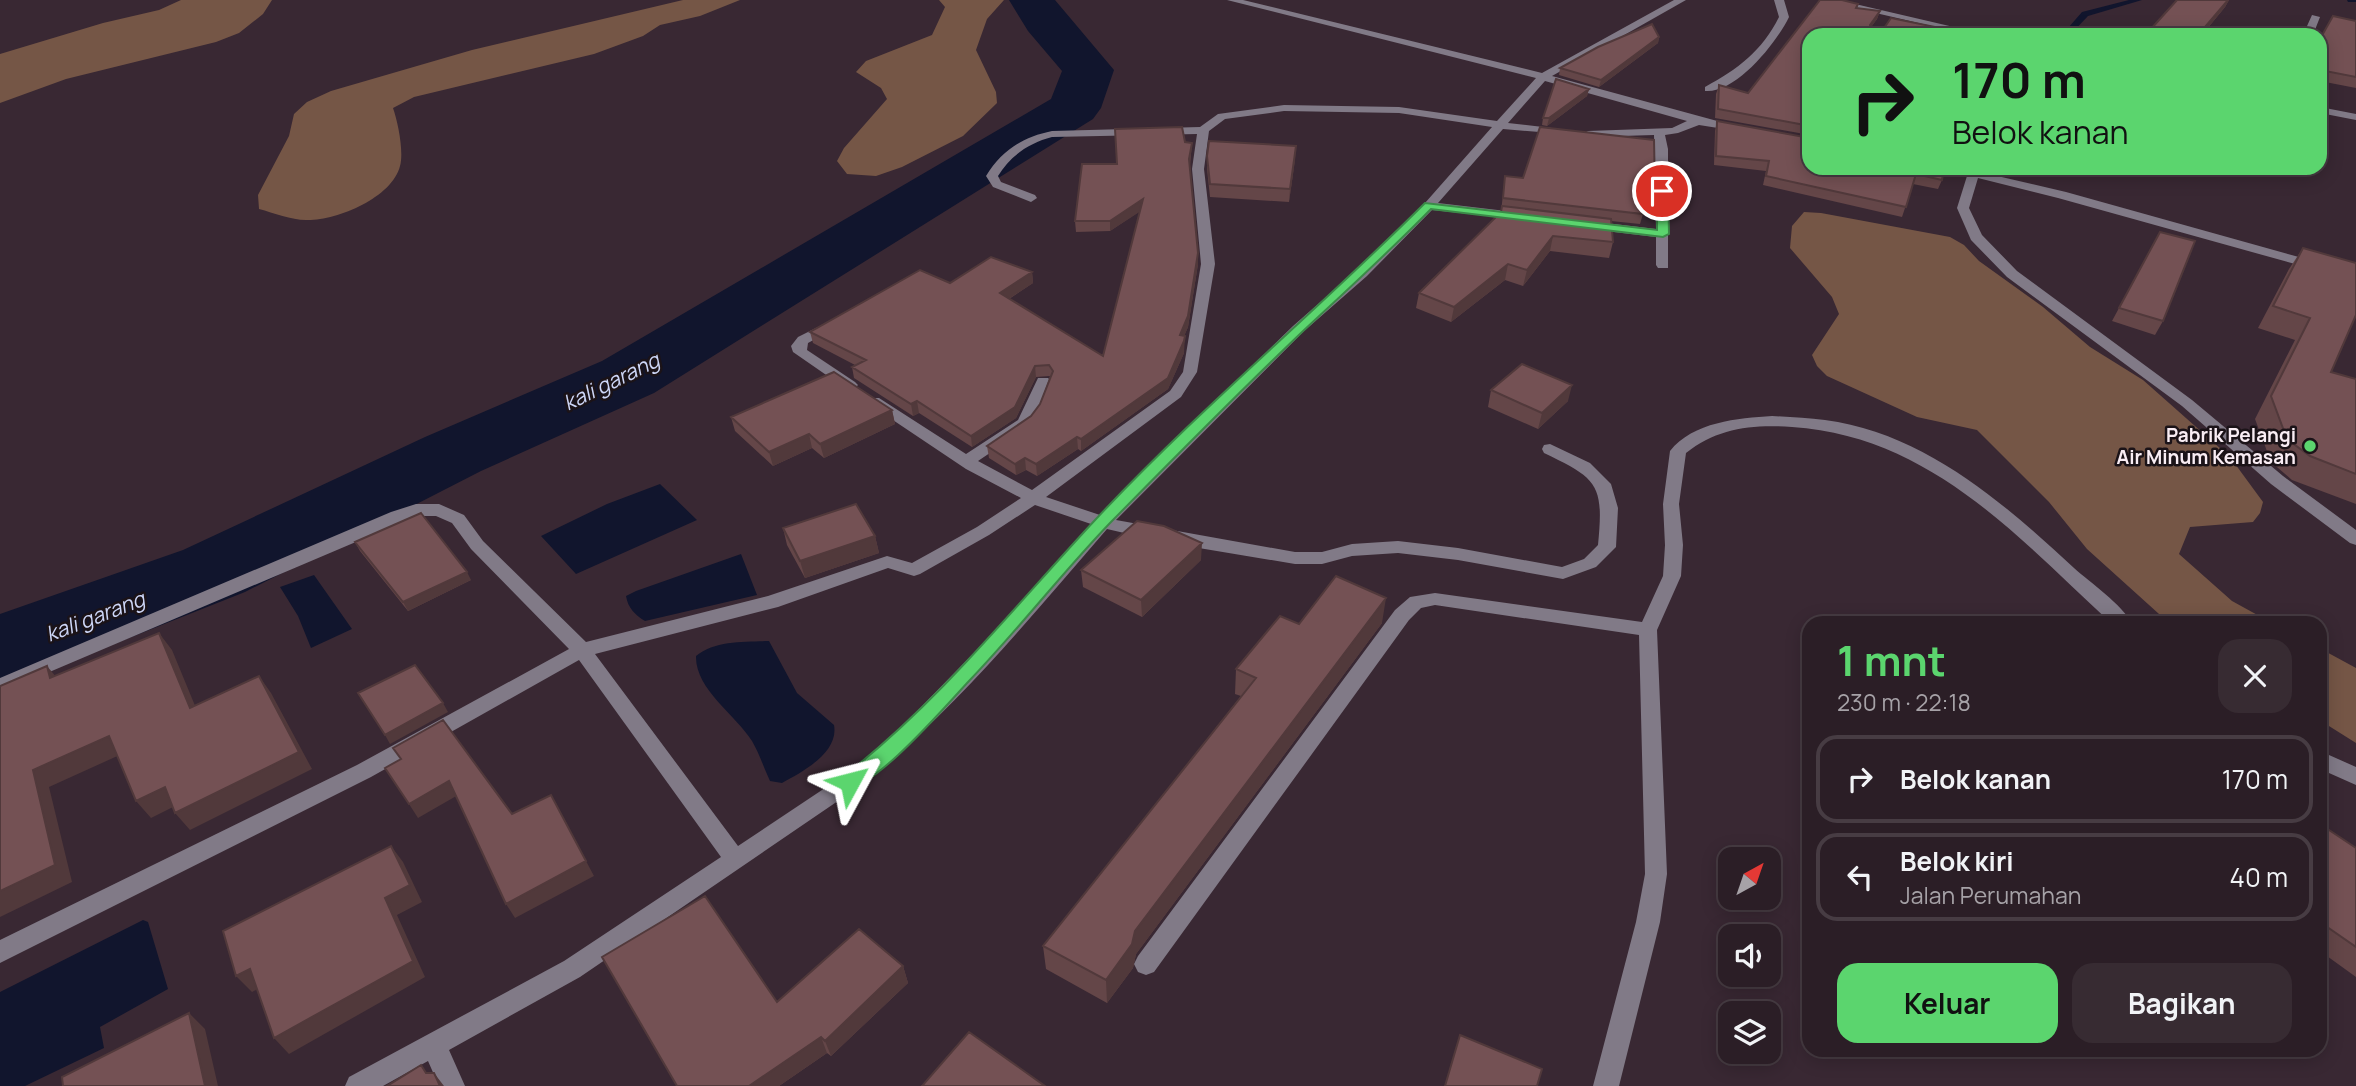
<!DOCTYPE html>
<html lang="id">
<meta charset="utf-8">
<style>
body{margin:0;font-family:Manrope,sans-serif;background:#372b32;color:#f1f3f6;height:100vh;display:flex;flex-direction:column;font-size:26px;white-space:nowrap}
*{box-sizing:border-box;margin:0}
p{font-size:23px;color:#a6a2a7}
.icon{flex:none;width:38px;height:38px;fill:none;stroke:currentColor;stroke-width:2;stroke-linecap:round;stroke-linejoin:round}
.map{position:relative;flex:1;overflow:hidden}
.side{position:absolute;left:1802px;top:616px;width:525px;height:441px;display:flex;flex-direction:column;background:#2b1e26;border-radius:21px;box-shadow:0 4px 18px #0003,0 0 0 2px #473c43}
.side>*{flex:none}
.top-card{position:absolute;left:1802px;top:28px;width:525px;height:147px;border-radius:21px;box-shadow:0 4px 18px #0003,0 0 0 2px #473c43;background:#5bd56e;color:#111;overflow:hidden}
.needle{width:46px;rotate:40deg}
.buttons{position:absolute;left:1718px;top:847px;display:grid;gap:14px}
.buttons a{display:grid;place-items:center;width:63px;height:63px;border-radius:14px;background:#2b1e26;box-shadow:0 4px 18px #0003,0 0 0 2px #473c43;font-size:35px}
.pin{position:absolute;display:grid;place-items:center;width:60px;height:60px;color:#fff;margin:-30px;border:4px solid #fff;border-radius:50%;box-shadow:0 2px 7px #0007}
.me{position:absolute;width:77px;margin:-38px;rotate:52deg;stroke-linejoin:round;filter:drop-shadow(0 0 5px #0008)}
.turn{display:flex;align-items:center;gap:24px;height:147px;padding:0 35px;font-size:32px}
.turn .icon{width:91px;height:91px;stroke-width:2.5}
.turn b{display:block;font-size:49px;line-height:60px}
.round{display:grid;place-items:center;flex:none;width:74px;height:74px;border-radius:21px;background:#372b32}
.head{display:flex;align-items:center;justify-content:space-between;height:119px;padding:0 35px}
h1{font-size:42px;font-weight:700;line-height:52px;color:#5bd56e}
.cta{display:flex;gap:14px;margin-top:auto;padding:14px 35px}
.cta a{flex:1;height:80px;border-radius:21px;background:#5bd56e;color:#111;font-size:28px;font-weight:700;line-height:80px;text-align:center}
.cta a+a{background:#372b32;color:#f1f3f6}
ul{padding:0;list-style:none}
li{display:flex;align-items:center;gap:21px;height:88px;margin:0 14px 10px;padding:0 21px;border:4px solid #473c43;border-radius:21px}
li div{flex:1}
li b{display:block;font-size:26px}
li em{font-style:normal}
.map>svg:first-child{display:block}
.forest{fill:#755646}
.water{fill:#11152d}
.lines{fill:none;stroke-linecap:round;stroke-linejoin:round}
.stream{fill:#11152d;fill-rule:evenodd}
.river{fill:#11152d;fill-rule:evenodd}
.minor{fill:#817a87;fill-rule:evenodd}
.wall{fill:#644648}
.shaded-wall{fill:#51393b}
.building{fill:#745154;stroke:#51393b;stroke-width:2}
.route{fill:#5bd56e;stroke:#3b8a48;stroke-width:2}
.poi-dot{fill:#5bd56e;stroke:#1b1318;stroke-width:2.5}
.labels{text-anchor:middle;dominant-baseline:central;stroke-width:5;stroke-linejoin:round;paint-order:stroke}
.poi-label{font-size:19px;font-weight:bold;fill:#f9edf4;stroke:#1b1318;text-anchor:end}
.water-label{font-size:21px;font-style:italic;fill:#cdd6f7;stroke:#1b1318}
</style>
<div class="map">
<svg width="2356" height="1086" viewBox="0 0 2356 1086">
<rect width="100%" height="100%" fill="#392833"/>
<!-- forest -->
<path class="forest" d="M181 0H272L263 14 239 33 216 42 66 79 0 103V54L103 23 159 10Z
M683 0H740L700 16 660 25 643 36 594 54 414 97 393 108C398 122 404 152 400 166 392 198 336 221 306 220 291 220 274 213 259 209L258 195 289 136 294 114 307 102 331 91 472 50Z
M939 0H1004L987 19 976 50 996 92 997 103 963 136 902 167 876 176 847 174 837 161 844 148 887 99 881 88 856 72 866 61 932 35 945 7Z
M1804 212 1821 213 1950 237 1964 245 1979 261 2043 307 2090 347 2143 380 2230 457 2263 502 2260 513 2253 522 2190 527 2179 554 2232 601 2272 623H2169L2087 549 2049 502 1977 430 1917 417 1827 376 1817 366 1812 355 1839 314 1832 297 1790 248 1792 226Z
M2321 649 2356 668V743L2321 721Z"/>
<!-- water -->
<path class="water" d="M660 484 697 520 576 574 541 536 607 504Z
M741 554 757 595 645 621C635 615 628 608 626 596L636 591Z
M314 575 352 629 311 648 298 616 280 587Z
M769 641 797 693 834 725C839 752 804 771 782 783L770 781C764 768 759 753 752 741 736 715 695 689 696 656 715 640 745 642 769 641Z
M143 920 148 922 168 989 100 1027 104 1048 25 1086H0V992Z"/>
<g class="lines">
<!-- stream -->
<path class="stream" d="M2129 0H2142L2088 16 2070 35H2062L2082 12Z
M2347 0H2356V2H2348Z"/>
<!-- river -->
<path class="river" d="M1009 0H1055L1114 70 1101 108 1093 119 654 393 481 471 245 592 33 676 0 686V614L183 550 425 437 602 361 1051 99 1062 71 1028 31Z"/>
<!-- minor -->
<path class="minor" d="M1227 0H1243L1542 73 1674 0H1686L1552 76 1743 128 1737 131 1699 125 1678 133 1665 135 1668 149V268H1658L1656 265V237L1589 229 1583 225 1589 221 1656 229 1654 135 1588 137 1582 134 1588 131 1672 128 1687 121 1545 81 1508 123 1560 129 1566 132 1564 134 1503 129 1438 203 1523 213 1527 214V220L1432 210 1367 276 1303 332 1116 520 1295 552H1322L1352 544 1398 541 1458 548 1562 567 1584 559 1598 545C1604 484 1598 479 1544 453L1542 449 1544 445 1550 444 1590 463 1611 484 1618 508 1616 547 1596 567 1563 579 1458 560 1398 553 1352 556 1322 564H1295L1163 542 1107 529C1029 619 952 714 857 788L580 977 449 1050 465 1086H439L428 1061 383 1086H345L349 1077 564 961 721 857 579 660 371 777 0 963V940L357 765 569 649 471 549 452 523 436 516H417L0 693V678L391 512 416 504H439L464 515 483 541 586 642 768 596 887 556 912 563 977 527 1021 498 966 469 869 404 866 401 869 398H879L966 454 1018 420 1038 378H1048L1051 381 1039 414 1030 426 978 461 1032 490 1170 391 1183 372 1201 264 1192 169 1197 134 1052 137C1029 143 1010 156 998 176L1001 182 1035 195 1037 198 1031 202 993 187 986 176C1002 150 1023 137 1052 131L1200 127 1218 114 1284 105 1399 107 1497 121 1536 78ZM1284 111 1399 113 1492 127 1425 203 1357 270 1293 326 1100 515 1046 497 1181 397 1197 372 1215 264 1204 169 1209 131 1225 119ZM1035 505 1091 524 1005 621 887 742 843 776 738 846 595 654 778 607 888 568 914 576 920 574 989 535Z
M1774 0H1784L1789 17C1777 42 1736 94 1705 91V87C1738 69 1762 51 1779 17Z
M1820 0H1838L1988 35H1970Z
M2312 15 2320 17 2313 35H2303Z
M2320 107 2356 114V120L2320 113Z
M1944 168H1981L1980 172 2066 192 2356 273V281L2058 198 1978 178 1969 208 1982 235 2017 271 2192 400 2283 476 2356 530V545L2350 543 2271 484 2182 406 2007 277 1971 240 1957 208 1967 176Z
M832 320 839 324 837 327 808 343 807 350 855 382 858 385 855 388H845L793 352 791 346 798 337Z
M1772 416C1790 417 1808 418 1825 420 1924 433 2004 503 2074 568 2091 583 2121 604 2132 623H2111C2016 535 1929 436 1792 427 1753 424 1717 428 1686 453L1679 504 1683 545 1681 576 1657 630 1667 874 1660 922 1619 1086H1593L1636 922 1645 874 1639 635 1435 605 1421 608 1409 620 1154 972 1146 975 1138 972 1134 964 1138 956 1395 610 1410 597 1435 593 1642 622 1663 576 1665 545 1663 504 1670 451C1693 422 1738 418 1772 416Z
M2320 751 2356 767V785L2320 769Z"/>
</g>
<!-- wall -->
<path class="wall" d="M1820 0H1842L1858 4 1857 8 1880 11 1877 19 1871 27 1872 29 1884 28 1891 18 1960 32V35H1810V135L1715 118 1716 94 1719 85 1748 93Z
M2177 0H2229L2225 7 2207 29 2238 35H2147L2150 30Z
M2356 21V88L2320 81V38Z
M1659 37 1658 43 1599 87 1559 75 1560 68Z
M1589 89 1587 96 1547 126 1542 125 1543 118Z
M1717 121 1944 168 1942 180 1938 189 1913 184 1902 217 1763 185 1766 171 1714 165 1715 131Z
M1185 142 1192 143 1190 165 1198 264 1188 327 1184 336V353L1168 389 1081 451 1078 449 1037 476 1026 470 1016 475 989 458 987 446 1031 416 1040 404 1050 376 1036 377 1016 418 972 447 919 413 913 416 854 378 852 367 855 365 813 343 810 332 950 283 1032 272 1033 283 1009 299 1103 356 1140 211 1110 231 1076 232 1075 221 1117 164Z
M1207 156 1295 159 1289 202 1210 197 1207 169Z
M1505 176 1655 190 1653 200 1642 198 1643 214 1640 224 1611 221 1613 242 1609 258 1550 251 1523 286 1505 280 1451 322 1416 308 1419 293 1501 212Z
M2160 232 2163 321 2155 335 2112 321Z
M2303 248 2331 372 2356 379V504L2292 480 2271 462 2255 419 2295 340 2258 328 2289 269Z
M1491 390 1568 401 1538 429 1488 407Z
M892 410 895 424 824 458 812 448 773 466 735 431 731 417Z
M783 528 875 536 879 553 805 578 787 545Z
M355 542 471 580 408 611 360 551Z
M1201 560 1142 617 1083 587 1081 570Z
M1382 623 1136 954 1133 968 1107 1003 1046 969 1043 946 1241 696 1235 694 1236 669 1299 624Z
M2320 824 2356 848V977L2320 951Z
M903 966 908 983 831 1056 827 1053 779 1086 777 1002Z"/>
<!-- shaded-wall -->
<path class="shaded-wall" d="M2228 0H2229L2225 7 2202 35 2204 28Z
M1880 11 1877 19 1867 33 1870 25Z
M1659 37 1658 43 1599 87 1601 80Z
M1589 89 1587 96 1547 126 1549 118Z
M1296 146 1295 159 1289 202 1290 189Z
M1143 199 1144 209 1110 231V221Z
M1553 236 1550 251 1523 286 1527 270Z
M1198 253V264L1188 327 1180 346V335Z
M1508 264 1505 280 1451 322 1454 307Z
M1032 272 1033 283 1001 304 1000 293Z
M1185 336 1184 353 1168 389 1081 451V439Z
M1035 366 1036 377 1016 418 972 447 971 436Z
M1572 385 1568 401 1538 429 1542 413Z
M917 401 919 413 913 416 911 404Z
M892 410 895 424 824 458 820 444Z
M809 434 812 448 773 466 769 452Z
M1077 437 1078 449 1037 476 1036 464Z
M1025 458 1026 470 1016 475 1015 464Z
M875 536 879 553 805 578 800 561Z
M1202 543 1201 560 1142 617 1141 600Z
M467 572 471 580 408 611 403 602Z
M1386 598 1382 623 1136 954 1133 968 1107 1003 1106 980 1135 931Z
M159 633 172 650 203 725 190 708Z
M47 666 62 684 50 678Z
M259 676 271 693 312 769 190 830 175 813Z
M443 703 448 712 390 744 385 735Z
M109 736 124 753 49 787 72 882 0 917V891L33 770Z
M449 781 458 795 418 818 409 804Z
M165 787 179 804 151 818 136 801Z
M391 846 403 862 422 902 397 915 425 977 289 1054 274 1038 385 898Z
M586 861 594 876 515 918 506 904Z
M903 966 908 983 831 1056 825 1041Z
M250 969 265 985 252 992 236 976Z
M189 1013 205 1029 218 1086H205Z
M821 1037 827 1053 779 1086H749Z
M434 1073 444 1086H440Z"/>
<!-- building -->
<path class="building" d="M1820 0H1842L1858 4 1856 8 1880 11 1870 25 1872 29 1884 28 1891 18 1960 32V35H1810V126L1718 109 1719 85 1748 93Z
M2177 0H2228L2204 28 2238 35H2174L2150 30Z
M2333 16 2356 21V77L2320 70V39Z
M1652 24 1659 37 1601 80 1560 68 1598 47Z
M1975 30 1997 35H1970Z
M1556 79 1589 89 1549 118H1543Z
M1717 121 1810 138V168H1944L1942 180 1916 174 1906 207 1766 176 1769 161 1716 156Z
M1182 127 1185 142 1192 143 1189 159 1198 253 1188 316 1180 335 1185 336 1184 341 1168 378 1081 439 1077 437 1036 464 1025 458 1015 464 987 446 1031 416 1040 404 1053 371 1049 365 1035 366 1015 407 971 436 917 401 911 404 852 367 866 360 810 332 920 270 950 283 991 257 1032 272 1000 293 1103 356 1143 199 1110 221H1075L1082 164H1117L1115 129Z
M1540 127 1654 140 1655 190 1641 188 1643 214 1503 198 1505 176 1523 178Z
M1209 141 1296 146 1290 189 1210 184 1207 156Z
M1502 206 1611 219 1613 242 1553 236 1527 270 1508 264 1454 307 1419 293 1501 212Z
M2160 232 2195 241 2163 321 2119 308Z
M2303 248 2356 263V315L2331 372 2356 379V474L2310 456 2287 439 2271 396 2310 318 2273 306Z
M1522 364 1572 385 1542 413 1491 390Z
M834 372 892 410 820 444 809 434 769 452 731 417Z
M856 504 875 536 800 561 783 528Z
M421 513 467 572 403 602 355 542Z
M1137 521 1164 526 1202 543 1141 600 1081 570Z
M1336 576 1386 598 1135 931 1132 944 1106 980 1043 946 1256 678 1236 669 1280 616 1299 624Z
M159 633 190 708 259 676 299 752 175 813 165 787 136 801 109 736 33 770 55 865 0 891V686L47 666 50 678Z
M415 665 443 703 385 735 358 693Z
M443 720 512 814 551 795 586 861 506 904 449 781 409 804 385 768 401 759 393 748Z
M2320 824 2356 848V947L2320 922Z
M391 846 410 885 385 898 413 961 274 1038 250 969 236 976 223 931Z
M705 896 777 1002 859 929 903 966 825 1041 821 1037 749 1086H677L602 957Z
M189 1013 205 1086H63L62 1077Z
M969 1032 1045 1086H922Z
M1460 1035 1542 1069 1537 1086H1445Z
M421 1065 426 1073H434L440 1086H387Z"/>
<!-- route -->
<path class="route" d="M1662 188 1668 191 1669 234 1663 237 1431 209C1389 252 1345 292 1301 333 1236 395 1173 459 1110 523 1061 574 1018 630 969 681 950 701 869 796 844 787L841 782 844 776C939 702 1014 607 1096 519 1200 408 1317 311 1425 203L1657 230V191Z"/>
<!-- markers -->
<circle class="poi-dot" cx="2310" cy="446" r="7"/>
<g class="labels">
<!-- poi labels -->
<g class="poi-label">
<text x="2296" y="435">Pabrik Pelangi<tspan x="2296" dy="22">Air Minum Kemasan</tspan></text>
</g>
<!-- water labels -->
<g class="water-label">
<text transform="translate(611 381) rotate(-26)">kali garang</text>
<text transform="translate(95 616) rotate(-21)">kali garang</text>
</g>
</g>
</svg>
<div class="buttons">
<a><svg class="needle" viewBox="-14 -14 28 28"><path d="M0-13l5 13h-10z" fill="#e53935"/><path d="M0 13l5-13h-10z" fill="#a6a2a7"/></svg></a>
<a><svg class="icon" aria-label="sound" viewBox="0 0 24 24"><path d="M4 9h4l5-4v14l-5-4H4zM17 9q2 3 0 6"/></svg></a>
<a><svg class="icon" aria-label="layers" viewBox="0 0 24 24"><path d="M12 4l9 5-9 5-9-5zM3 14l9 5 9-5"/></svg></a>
</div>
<div class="pin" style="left:1662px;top:191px;background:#d93025"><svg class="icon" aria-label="arrive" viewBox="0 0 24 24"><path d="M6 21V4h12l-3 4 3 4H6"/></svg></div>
<svg class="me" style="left:850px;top:782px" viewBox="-20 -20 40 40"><path d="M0-17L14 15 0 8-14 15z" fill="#5bd56e" stroke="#fff" stroke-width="4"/></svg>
<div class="top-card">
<div class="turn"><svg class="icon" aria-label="right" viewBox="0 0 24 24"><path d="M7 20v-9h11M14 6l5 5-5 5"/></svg><div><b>170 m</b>Belok kanan</div></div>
</div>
<section class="side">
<div class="head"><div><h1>1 mnt</h1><p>230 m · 22:18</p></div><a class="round"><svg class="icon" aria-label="close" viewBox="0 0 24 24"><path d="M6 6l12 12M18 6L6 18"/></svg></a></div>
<ul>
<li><svg class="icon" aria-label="right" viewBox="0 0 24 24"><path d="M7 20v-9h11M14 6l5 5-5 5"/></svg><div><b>Belok kanan</b></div><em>170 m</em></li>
<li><svg class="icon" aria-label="left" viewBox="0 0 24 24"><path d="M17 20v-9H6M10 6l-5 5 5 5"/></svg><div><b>Belok kiri</b><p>Jalan Perumahan</p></div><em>40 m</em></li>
</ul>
<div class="cta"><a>Keluar</a><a>Bagikan</a></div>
</section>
</div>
